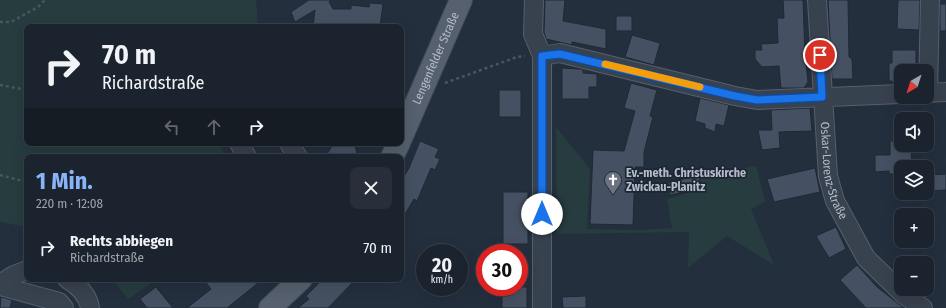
<!DOCTYPE html>
<html lang="de">
<meta charset="utf-8">
<style>
body{margin:0;font-family:"Fira Sans Condensed",sans-serif;background:#282f3a;color:#f1f3f6;height:100vh;display:flex;flex-direction:column;font-size:15px;white-space:nowrap}
*{box-sizing:border-box;margin:0}
p{font-size:13px;color:#a0a4aa}
.icon{flex:none;width:22px;height:22px;fill:none;stroke:currentColor;stroke-width:2;stroke-linecap:round;stroke-linejoin:round}
.map{position:relative;flex:1;overflow:hidden}
.drawer{position:absolute;left:24px;top:154px;width:380px;height:128px;display:flex;flex-direction:column;background:#1b232e;border-radius:8px;box-shadow:0 4px 16px #0002,0 0 0 1px #39404a}
.drawer>*{flex:none}
.guide{position:absolute;left:24px;top:24px;width:380px;height:122px;border-radius:8px;box-shadow:0 4px 16px #0002,0 0 0 1px #39404a;background:#1b232e;color:#f1f3f6;overflow:hidden}
.needle{width:26px;rotate:219deg}
.controls{position:absolute;left:894px;top:64px;display:grid;gap:8px}
.controls a{display:grid;place-items:center;width:40px;height:40px;border-radius:8px;background:#1b232e;box-shadow:0 4px 16px #0002,0 0 0 1px #39404a;font-size:20px}
.speed{position:absolute;left:416px;top:244px;display:flex;gap:8px;font-size:20px;font-weight:700;text-align:center}
.speed>*{display:grid;place-content:center;width:52px;height:52px;border-radius:50%;background:#1b232e;box-shadow:0 4px 16px #0002,0 0 0 1px #39404a;line-height:1}
.speed small{font-size:10px;font-weight:400}
.speed .limit{border:6px solid #d22;background:#fff;color:#111}
.pin{position:absolute;display:grid;place-items:center;width:34px;height:34px;color:#fff;margin:-17px;border:2px solid #fff;border-radius:50%;box-shadow:0 1px 4px #0007}
.me{position:absolute;width:44px;margin:-22px;rotate:0deg;stroke-linejoin:round;filter:drop-shadow(0 0 3px #0008)}
.turn{display:flex;align-items:center;gap:14px;height:84px;padding:0 12px;font-size:18px}
.turn .icon{width:52px;height:52px;stroke-width:2.5}
.turn b{display:block;font-size:28px;line-height:34px}
.lanes{display:flex;align-items:center;height:38px;padding:0 12px;background:#0003;justify-content:center;gap:20px;direction:ltr}
.lanes .off{opacity:.35}
.round{display:grid;place-items:center;flex:none;width:42px;height:42px;border-radius:8px;background:#282f3a}
.headline{display:flex;align-items:center;justify-content:space-between;height:68px;padding:0 12px}
h1{font-size:24px;font-weight:700;line-height:30px;color:#8ab4f8}
ul{padding:0;list-style:none}
li{display:flex;align-items:center;gap:12px;height:52px;padding:0 12px}
li div{flex:1}
li b{display:block;font-size:15px}
li em{font-style:normal}
.map>svg:first-child{display:block}
.green{fill:#263c3f}
.building{fill:#455162;stroke:#1f2835}
.lines{fill:none;stroke-linecap:round;stroke-linejoin:round}
.minor-casing{stroke:#565f6c;stroke-width:20}
.major-casing{stroke:#414a57;stroke-width:24}
.path{stroke:#44595c;stroke-width:2.5;stroke-dasharray:3 3;stroke-linecap:butt}
.minor{stroke:#38414e;stroke-width:18}
.major{stroke:#56606e;stroke-width:22}
.route-casing{stroke:#114b97;stroke-width:10}
.route{stroke:#1a73e8;stroke-width:7}
.slow{stroke:#f59e0b;stroke-width:7}
.labels{text-anchor:middle;dominant-baseline:central;stroke-width:3.5;stroke-linejoin:round;paint-order:stroke}
.street-label{font-size:12px;fill:#b4bcc9;stroke:#1d2633}
.poi-label{font-size:12px;font-weight:bold;fill:#b4bcc9;stroke:#1d2633;text-anchor:start}
</style>
<div class="map">
<svg width="946" height="308" viewBox="0 0 946 308">
<rect width="100%" height="100%" fill="#242f3e"/>
<!-- green -->
<path class="green" d="M0 0H256L258 27H27V143H218L226 157H27V227L0 222Z
M556 127 590 169 587 229 638 230 672 228 667 199 701 189 699 176 756 166 765 202 751 209 774 265 727 236 688 268 689 232 557 234Z
M112 279H157L128 299Z"/>
<!-- building -->
<path class="building" d="M309 0H331L329 2 333 9H351V5L369 7 370 3 383 4 380 27H313L315 10 295 22 291 12Z
M545 0H565L563 21 606 29V49L572 42V45L546 39 544 32Z
M783 0H803L805 55 808 82 804 88H781L779 66 762 67 755 59V50H762L761 44 778 43 777 18H784Z
M828 0H848L849 57 852 59 853 79H832Z
M898 0H920L919 30 897 29Z
M940 4H946V31H940Z
M616 16H632V31H616Z
M632 35 660 43 654 65 625 57Z
M892 50H916V71H901V82L889 81V63H892Z
M562 68 579 69H583V73L597 74V87H589V99H562Z
M631 83 657 90 650 116 653 117 644 152V167H635L633 225 590 224 593 150 624 151 635 111 624 108Z
M499 90H521V117H499Z
M700 98 729 105 724 126 716 124 715 132 705 128V124L695 121Z
M810 108 812 131 779 132 780 148 762 150 758 130H772L771 110Z
M420 141 439 149 435 157 440 159 435 170 431 168 417 201 414 199 401 221V181L409 168Z
M890 141H901V145H907V150H911L912 167H901V174H889V171L875 172V155H890Z
M334 143H350L355 146 358 157H325Z
M815 168 820 192 774 202 767 179Z
M946 174V190L927 191V175Z
M699 176 701 189 670 195 668 182Z
M503 192H528V244H503Z
M836 227 846 249 829 258 816 236Z
M857 265 877 287 904 308H866L840 280Z
M203 279H263L227 308H187L211 289Z
M323 279H356L328 308H298L309 299 306 296Z
M156 287 173 308H147L140 299Z
M502 287H527V308H502Z
M586 296V308H563L562 297Z
M1 297 12 300 10 308H0Z"/>
<g class="lines">
<defs>
<g id="minor">
<path d="M534 0 533 34 542 56V308"/>
<path id="s1" d="M817 0 828 176 835 201 866 258 904 295 923 308"/>
<path d="M542 56 560 53 735 96 757 100 901 94"/>
<path d="M927 93 946 92"/>
<path d="M928 93 930 0"/>
<path d="M239 143 247 157"/>
<path d="M290 145 298 157"/>
<path d="M67 279C79 286 88 295 90 308"/>
<path d="M0 284 14 275 27 270"/>
<path d="M0 286 59 302 64 308"/>
</g>
<g id="major">
<path id="s2" d="M401 138 461 0"/>
<path d="M392 157 399 143"/>
<path d="M270 308 301 279"/>
</g>
</defs>
<!-- minor casing -->
<use href="#minor" class="minor-casing"/>
<!-- major casing -->
<use href="#major" class="major-casing"/>
<!-- path -->
<path class="path" d="M0 22H11L38 7 45 0
M445 83 517 57 525 56
M0 85 27 90
M0 175 27 182"/>
<!-- minor -->
<use href="#minor" class="minor"/>
<!-- major -->
<use href="#major" class="major"/>
</g>
<g class="lines">
<defs>
<path id="route" d="M542 214V56L560 54 735 96 757 100 822 97 820 55"/>
</defs>
<!-- route casing -->
<use href="#route" class="route-casing"/>
<!-- route -->
<use href="#route" class="route"/>
<!-- slow -->
<path class="slow" d="M605 64 700 87"/>
</g>
<!-- icons -->
<defs>
<symbol id="church-pin" viewBox="-11 -11 22 30"><path d="M0 17L-7.5 6A9.5 9.5 0 1 1 7.5 6Z" fill="#6b7280" stroke="#1d2633"/><path d="M-1.2-6h2.4v3.5h3.3v2.4h-3.3V6h-2.4V-.1h-3.3v-2.4h3.3Z" fill="#fff"/></symbol>
</defs>
<g fill-rule="evenodd">
<use href="#church-pin" x="603" y="170" width="20" height="27"/>
</g>
<g class="labels">
<!-- street labels -->
<g class="street-label">
<text stroke="none"><textPath href="#s2" startOffset="87">Lengenfelder Straße</textPath></text>
<text stroke="none"><textPath href="#s1" startOffset="172">Oskar-Lorenz-Straße</textPath></text>
</g>
<!-- poi labels -->
<g class="poi-label">
<text x="626" y="173">Ev.-meth. Christuskirche<tspan x="626" dy="14">Zwickau-Planitz</tspan></text>
</g>
</g>
</svg>
<div class="controls">
<a><svg class="needle" viewBox="-14 -14 28 28"><path d="M0-13l5 13h-10z" fill="#e53935"/><path d="M0 13l5-13h-10z" fill="#a0a4aa"/></svg></a>
<a><svg class="icon" aria-label="sound" viewBox="0 0 24 24"><path d="M4 9h4l5-4v14l-5-4H4zM17 9q2 3 0 6"/></svg></a>
<a><svg class="icon" aria-label="layers" viewBox="0 0 24 24"><path d="M12 4l9 5-9 5-9-5zM3 14l9 5 9-5"/></svg></a>
<a>+</a>
<a>−</a>
</div>
<div class="speed"><div>20<small>km/h</small></div><div class="limit">30</div></div>
<div class="pin" style="left:820px;top:55px;background:#d93025"><svg class="icon" aria-label="arrive" viewBox="0 0 24 24"><path d="M6 21V4h12l-3 4 3 4H6"/></svg></div>
<svg class="me" style="left:542px;top:214px" viewBox="-20 -20 40 40"><circle r="19" fill="#fff"/><path d="M0-13L10 11 0 6-10 11z" fill="#1a73e8"/></svg>
<div class="guide">
<div class="turn"><svg class="icon" aria-label="right" viewBox="0 0 24 24"><path d="M7 20v-9h11M14 6l5 5-5 5"/></svg><div><b>70 m</b>Richardstraße</div></div>
<div class="lanes"><svg class="icon off" aria-label="left" viewBox="0 0 24 24"><path d="M17 20v-9H6M10 6l-5 5 5 5"/></svg><svg class="icon off" aria-label="ahead" viewBox="0 0 24 24"><path d="M12 20V5M6 11l6-6 6 6"/></svg><svg class="icon" aria-label="right" viewBox="0 0 24 24"><path d="M7 20v-9h11M14 6l5 5-5 5"/></svg></div>
</div>
<section class="drawer">
<div class="headline"><div><h1>1 Min.</h1><p>220 m · 12:08</p></div><a class="round"><svg class="icon" aria-label="close" viewBox="0 0 24 24"><path d="M6 6l12 12M18 6L6 18"/></svg></a></div>
<ul>
<li><svg class="icon" aria-label="right" viewBox="0 0 24 24"><path d="M7 20v-9h11M14 6l5 5-5 5"/></svg><div><b>Rechts abbiegen</b><p>Richardstraße</p></div><em>70 m</em></li>
</ul>
</section>
</div>
